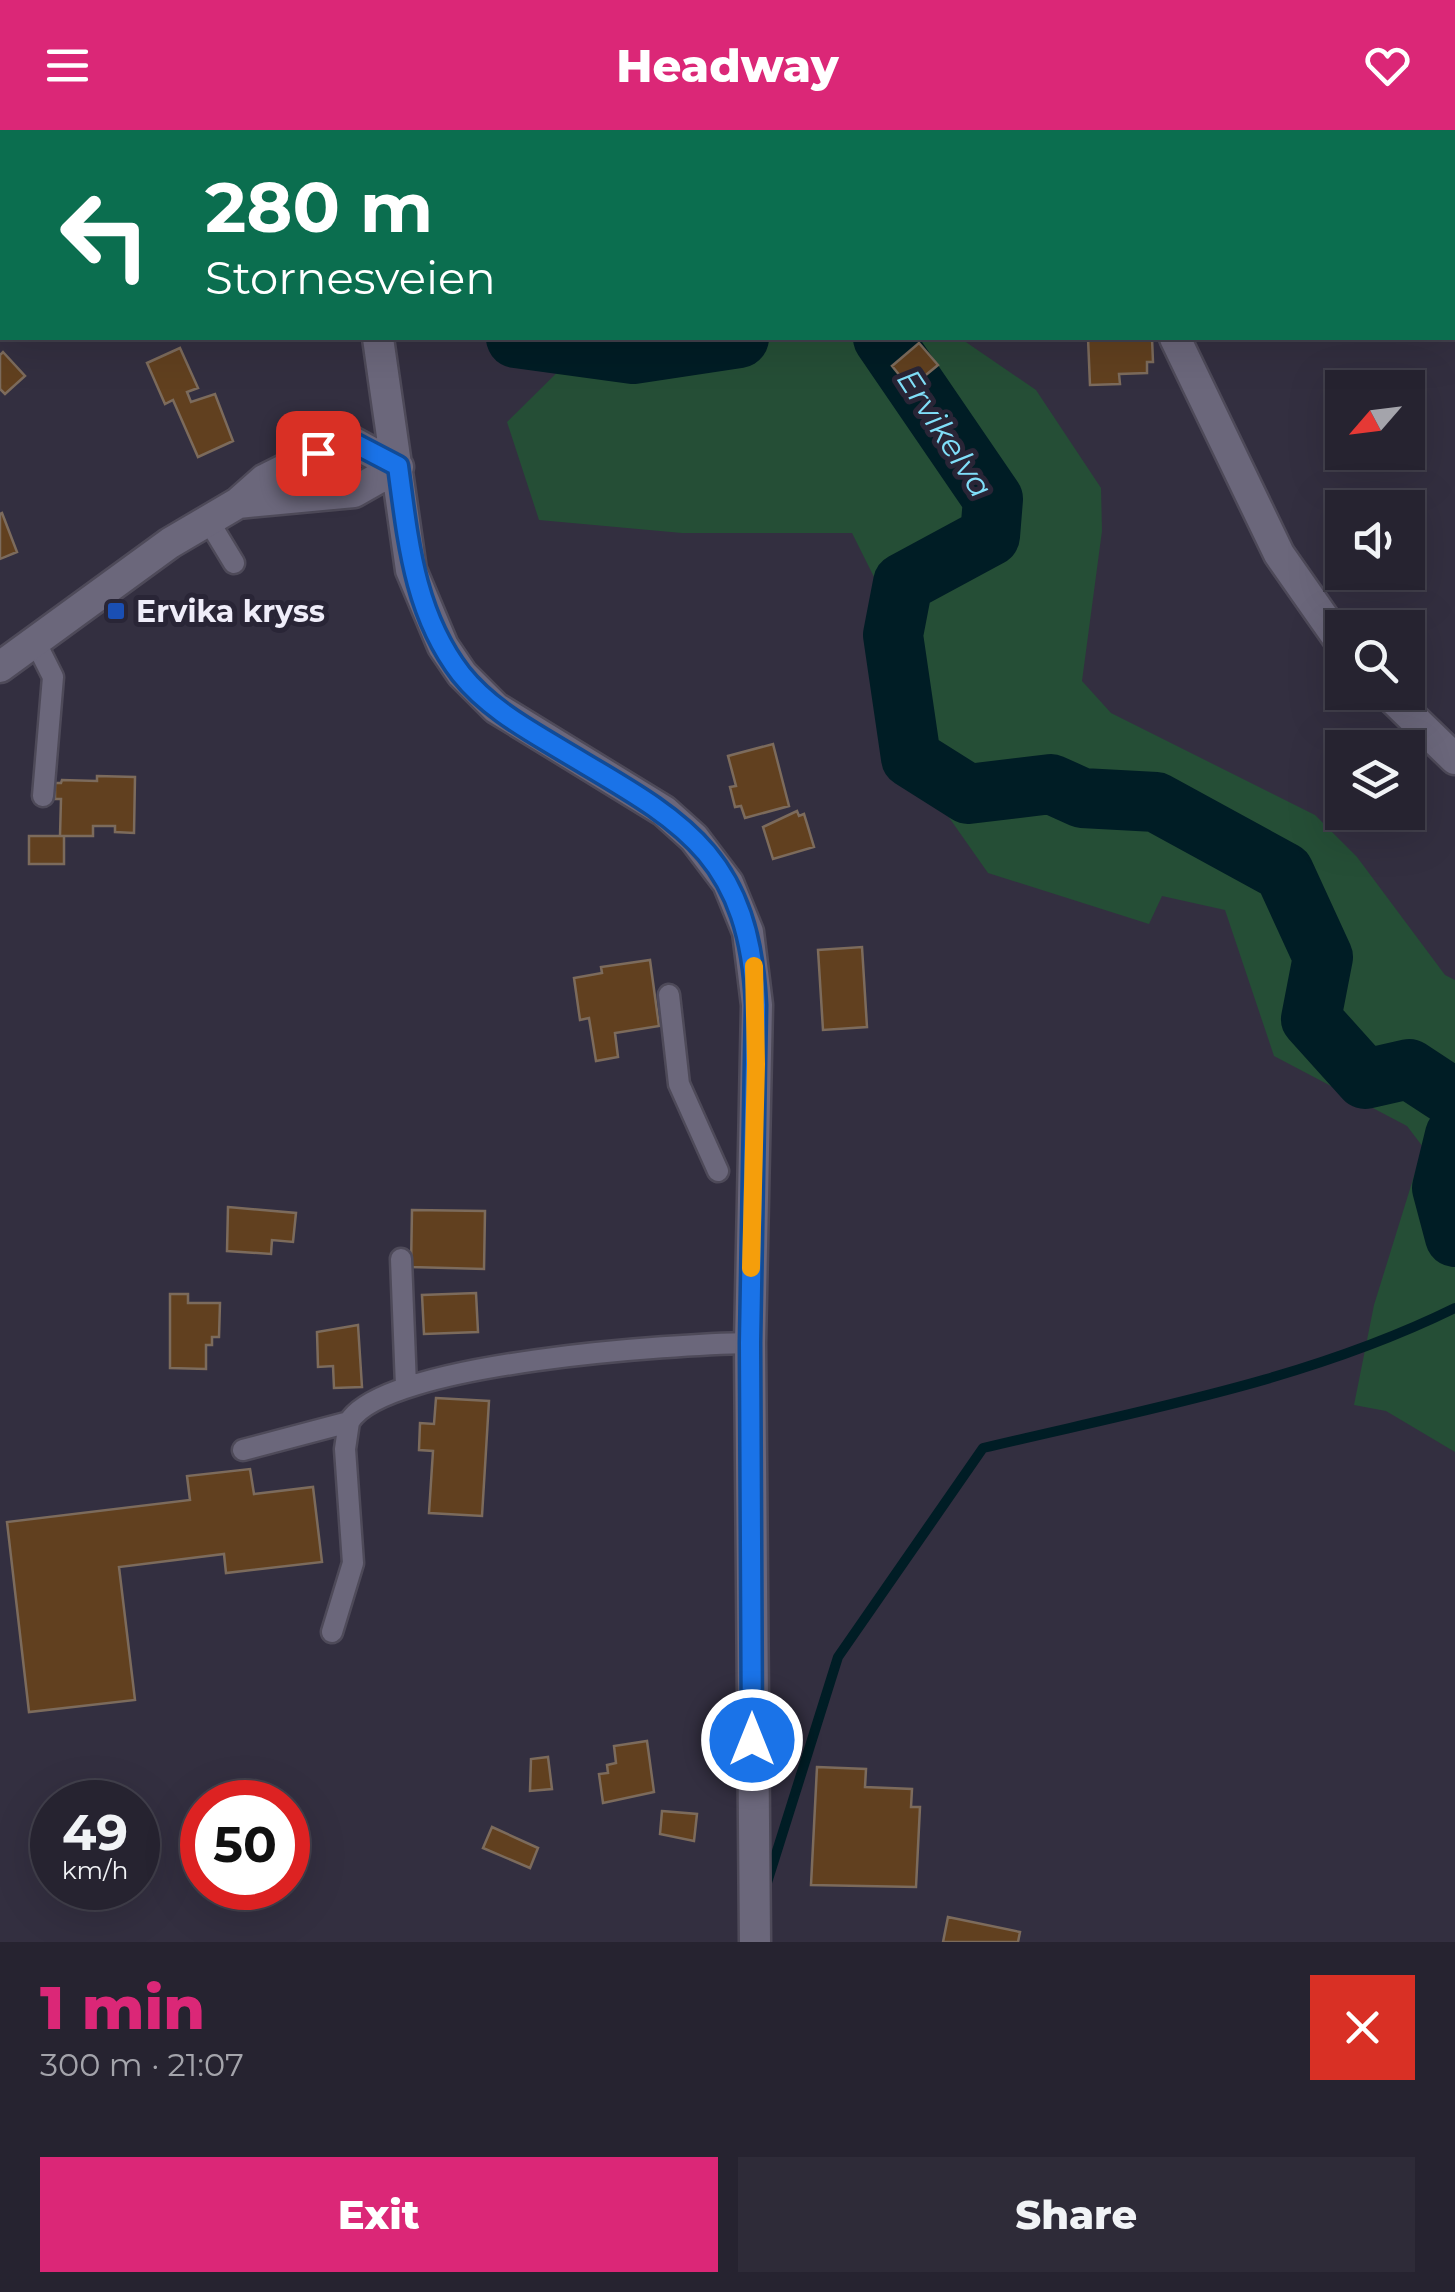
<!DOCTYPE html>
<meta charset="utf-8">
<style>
body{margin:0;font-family:Montserrat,sans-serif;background:#2e2b38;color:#f1f3f6;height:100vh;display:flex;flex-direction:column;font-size:38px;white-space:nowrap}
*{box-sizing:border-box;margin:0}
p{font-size:32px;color:#a4a4ab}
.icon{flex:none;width:55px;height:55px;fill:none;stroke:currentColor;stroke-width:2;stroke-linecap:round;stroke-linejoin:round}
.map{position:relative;height:1812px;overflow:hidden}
.details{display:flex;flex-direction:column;background:#262330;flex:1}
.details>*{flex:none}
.banner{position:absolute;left:0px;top:0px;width:1455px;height:210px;box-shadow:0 10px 40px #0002,0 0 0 2px #42404c;background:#0b6e4f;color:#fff;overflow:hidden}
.needle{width:65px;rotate:242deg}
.fabs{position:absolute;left:1325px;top:240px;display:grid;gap:20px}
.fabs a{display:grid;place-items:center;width:100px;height:100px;border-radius:0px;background:#262330;box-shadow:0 10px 40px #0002,0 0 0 2px #42404c;font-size:50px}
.speed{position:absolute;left:30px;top:1650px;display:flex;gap:20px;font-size:50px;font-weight:700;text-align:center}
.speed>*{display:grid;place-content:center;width:130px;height:130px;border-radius:50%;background:#262330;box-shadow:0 10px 40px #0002,0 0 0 2px #42404c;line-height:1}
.speed small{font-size:25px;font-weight:400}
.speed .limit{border:15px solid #d22;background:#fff;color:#111}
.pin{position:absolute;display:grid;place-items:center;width:85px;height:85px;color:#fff;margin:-42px;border-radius:20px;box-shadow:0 5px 15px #0006}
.me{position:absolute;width:110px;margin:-55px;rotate:0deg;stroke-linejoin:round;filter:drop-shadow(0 0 8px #0008)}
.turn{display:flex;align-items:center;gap:35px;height:210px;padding:0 40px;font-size:45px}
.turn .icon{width:130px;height:130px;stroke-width:2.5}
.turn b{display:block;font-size:70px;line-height:85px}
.round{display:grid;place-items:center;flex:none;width:105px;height:105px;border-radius:0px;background:#2e2b38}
.head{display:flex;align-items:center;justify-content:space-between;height:170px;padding:0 40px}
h1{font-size:60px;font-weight:800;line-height:75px;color:#db2777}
.cta{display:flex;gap:20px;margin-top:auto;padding:20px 40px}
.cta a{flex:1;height:115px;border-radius:0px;background:#db2777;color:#fff;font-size:40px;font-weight:800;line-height:115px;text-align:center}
.cta a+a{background:#2e2b38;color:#f1f3f6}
header{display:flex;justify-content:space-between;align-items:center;height:130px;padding:0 40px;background:#db2777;color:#fff;font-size:45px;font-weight:800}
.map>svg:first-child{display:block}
.green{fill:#254e36}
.water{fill:#001d25}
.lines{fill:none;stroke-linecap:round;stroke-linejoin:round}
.stream{stroke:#001d25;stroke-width:10}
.river{stroke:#001d25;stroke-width:60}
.building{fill:#61401f;stroke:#7c6b5c;stroke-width:2.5}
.service-casing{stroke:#4e4a59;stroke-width:25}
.minor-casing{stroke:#4e4a59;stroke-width:35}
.secondary-casing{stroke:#4e4a59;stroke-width:35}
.service{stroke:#6b677b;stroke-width:20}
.minor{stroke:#6b677b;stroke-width:30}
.secondary{stroke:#6b677b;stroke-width:30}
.route-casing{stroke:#114b97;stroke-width:25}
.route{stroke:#1a73e8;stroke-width:18}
.slow{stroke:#f59e0b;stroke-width:18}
.transit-dot{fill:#1a4fb4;stroke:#292536;stroke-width:4}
.labels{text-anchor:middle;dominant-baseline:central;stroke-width:10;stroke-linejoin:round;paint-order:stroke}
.poi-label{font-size:30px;font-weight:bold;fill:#efedf9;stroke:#292536;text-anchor:start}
.water-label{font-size:32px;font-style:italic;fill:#80dff9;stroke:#292536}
</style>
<header><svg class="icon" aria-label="menu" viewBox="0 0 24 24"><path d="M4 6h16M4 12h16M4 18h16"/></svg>Headway<svg class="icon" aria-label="heart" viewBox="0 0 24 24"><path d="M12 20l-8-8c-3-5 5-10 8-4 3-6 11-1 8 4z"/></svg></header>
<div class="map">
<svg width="1455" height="1812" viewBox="0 0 1455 1812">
<rect width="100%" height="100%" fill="#332f40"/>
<!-- green -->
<path class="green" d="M592 208H960L1036 260 1101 358 1102 401 1082 551 1111 583 1315 685 1357 727 1445 845 1455 850V1322L1386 1281 1354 1275 1374 1175 1423 1017 1407 996 1274 926 1225 780 1162 766 1149 794 988 743 929 659 902 503 852 403H682L539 390 507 292Z"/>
<!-- water -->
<path class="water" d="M0 0H214L216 2H2L0 171Z"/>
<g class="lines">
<!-- stream -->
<path class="stream" d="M765 1759 838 1527 983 1318C1142 1280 1307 1251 1455 1178"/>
<!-- river -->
<path class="river" d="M516 208 633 224 739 208
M883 208 993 369 990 406 903 453 893 505 911 628 968 664 1051 654 1082 668 1156 672 1284 742 1323 827 1311 889 1365 949 1409 939 1455 969
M1455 1005 1442 1058 1455 1107"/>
</g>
<!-- building -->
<path class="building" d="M1088 208H1152L1153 232H1147V243L1119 244 1120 254 1090 255Z
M919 213 938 235 910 258 892 236Z
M180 218 198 258 187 262 191 272 215 264 233 311 198 327 173 270 165 274 147 233Z
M3 222 25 246 5 264 0 259V225Z
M2 383 17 422 0 429V384Z
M773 614 789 676 745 688 741 676 735 677 730 657 736 656 728 626Z
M97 646 135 647 134 703 115 702V696H93V706H60L61 669H55V653H61L62 650 97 651Z
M797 681 799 686 804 684 814 717 773 729 763 697Z
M29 706H64V734H29Z
M862 817 867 897 823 900 818 820Z
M650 830 659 896 615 903 618 927 596 931 589 888 580 890 574 848 602 843 601 837Z
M228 1077 296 1083 293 1112 272 1110 271 1124 227 1121Z
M412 1080 485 1081 484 1139 411 1137Z
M476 1163 478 1202 424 1204 422 1165Z
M170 1164H188V1173H220L219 1207H212V1215H206V1239L170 1238Z
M358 1195 362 1257 334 1258 333 1236 318 1237 317 1202Z
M436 1268 489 1271 482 1386 429 1383 433 1321 419 1320 420 1293 434 1294Z
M250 1339 254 1364 313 1357 322 1432 226 1443 224 1424 119 1437 135 1570 29 1582 7 1392 190 1370 187 1346Z
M647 1611 654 1662 603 1673 599 1644 608 1643 607 1635 616 1633 614 1616Z
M548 1627 552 1659 530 1661 531 1629Z
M817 1637 866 1639 865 1657 912 1659 911 1677H920L916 1757 811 1755Z
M662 1681 697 1684 694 1711 660 1704Z
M492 1697 538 1718 530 1738 483 1718Z
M948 1787 1020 1802 1018 1812H943Z"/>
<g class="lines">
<defs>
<path id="service" d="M208 390 234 433
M36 513 53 547 43 666
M669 865 679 954 718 1041
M401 1129 406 1256
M243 1320 349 1292C384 1232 678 1214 750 1213
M332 1502 353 1433 345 1319 349 1292"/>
<path id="minor" d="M1087 0 1088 2
M1175 208 1279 424 1342 514
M1386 562 1455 629"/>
<path id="secondary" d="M345 0 346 2
M378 208 411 440 443 516 462 544 496 578 664 681 694 708 728 753 748 802 757 875 750 1213 755 1812
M238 373 354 362 398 337
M0 537 170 413 238 373 264 350 318 323 352 312 398 337"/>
</defs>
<!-- service casing -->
<use href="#service" class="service-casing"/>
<!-- minor casing -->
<use href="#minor" class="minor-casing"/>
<!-- secondary casing -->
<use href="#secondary" class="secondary-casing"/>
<!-- service -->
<use href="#service" class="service"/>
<!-- minor -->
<use href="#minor" class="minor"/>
<!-- secondary -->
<use href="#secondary" class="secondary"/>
</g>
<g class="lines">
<defs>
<path id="route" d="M318 323 352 312 398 336C408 410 414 483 461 544 485 574 518 594 550 613 672 687 749 715 756 875L750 1213 752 1610"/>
</defs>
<!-- route casing -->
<use href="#route" class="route-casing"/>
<!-- route -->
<use href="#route" class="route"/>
<!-- slow -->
<path class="slow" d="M751 1138 756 934 754 836"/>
</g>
<!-- markers -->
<rect class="transit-dot" x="106" y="471" width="20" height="20" rx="5"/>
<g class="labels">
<!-- poi labels -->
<g class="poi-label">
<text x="136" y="481">Ervika kryss</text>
</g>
<!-- water labels -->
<g class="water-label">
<text transform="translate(945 303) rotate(57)">Ervikelva</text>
</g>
</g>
</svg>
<div class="fabs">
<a><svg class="needle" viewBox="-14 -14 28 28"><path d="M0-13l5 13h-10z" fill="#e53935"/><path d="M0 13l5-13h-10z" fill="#a4a4ab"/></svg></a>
<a><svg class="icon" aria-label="sound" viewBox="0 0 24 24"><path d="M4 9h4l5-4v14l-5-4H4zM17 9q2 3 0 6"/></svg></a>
<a><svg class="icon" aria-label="search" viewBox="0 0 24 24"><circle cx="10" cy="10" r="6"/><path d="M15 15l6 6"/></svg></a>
<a><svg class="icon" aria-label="layers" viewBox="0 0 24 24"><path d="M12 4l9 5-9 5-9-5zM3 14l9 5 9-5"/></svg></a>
</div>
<div class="speed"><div>49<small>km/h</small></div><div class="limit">50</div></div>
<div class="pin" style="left:318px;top:323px;background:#d93025"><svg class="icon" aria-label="arrive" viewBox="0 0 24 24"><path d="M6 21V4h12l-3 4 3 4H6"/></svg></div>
<svg class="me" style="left:752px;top:1610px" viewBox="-20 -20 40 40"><circle r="17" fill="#1a73e8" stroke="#fff" stroke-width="3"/><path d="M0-11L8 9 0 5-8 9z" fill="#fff"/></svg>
<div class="banner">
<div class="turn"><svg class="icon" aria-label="left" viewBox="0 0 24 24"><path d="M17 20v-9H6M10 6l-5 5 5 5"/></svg><div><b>280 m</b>Stornesveien</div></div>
</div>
</div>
<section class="details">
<div class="head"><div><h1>1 min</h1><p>300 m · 21:07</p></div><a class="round" style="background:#d93025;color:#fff"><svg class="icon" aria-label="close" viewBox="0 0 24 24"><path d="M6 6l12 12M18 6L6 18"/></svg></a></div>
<div class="cta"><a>Exit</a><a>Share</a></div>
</section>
